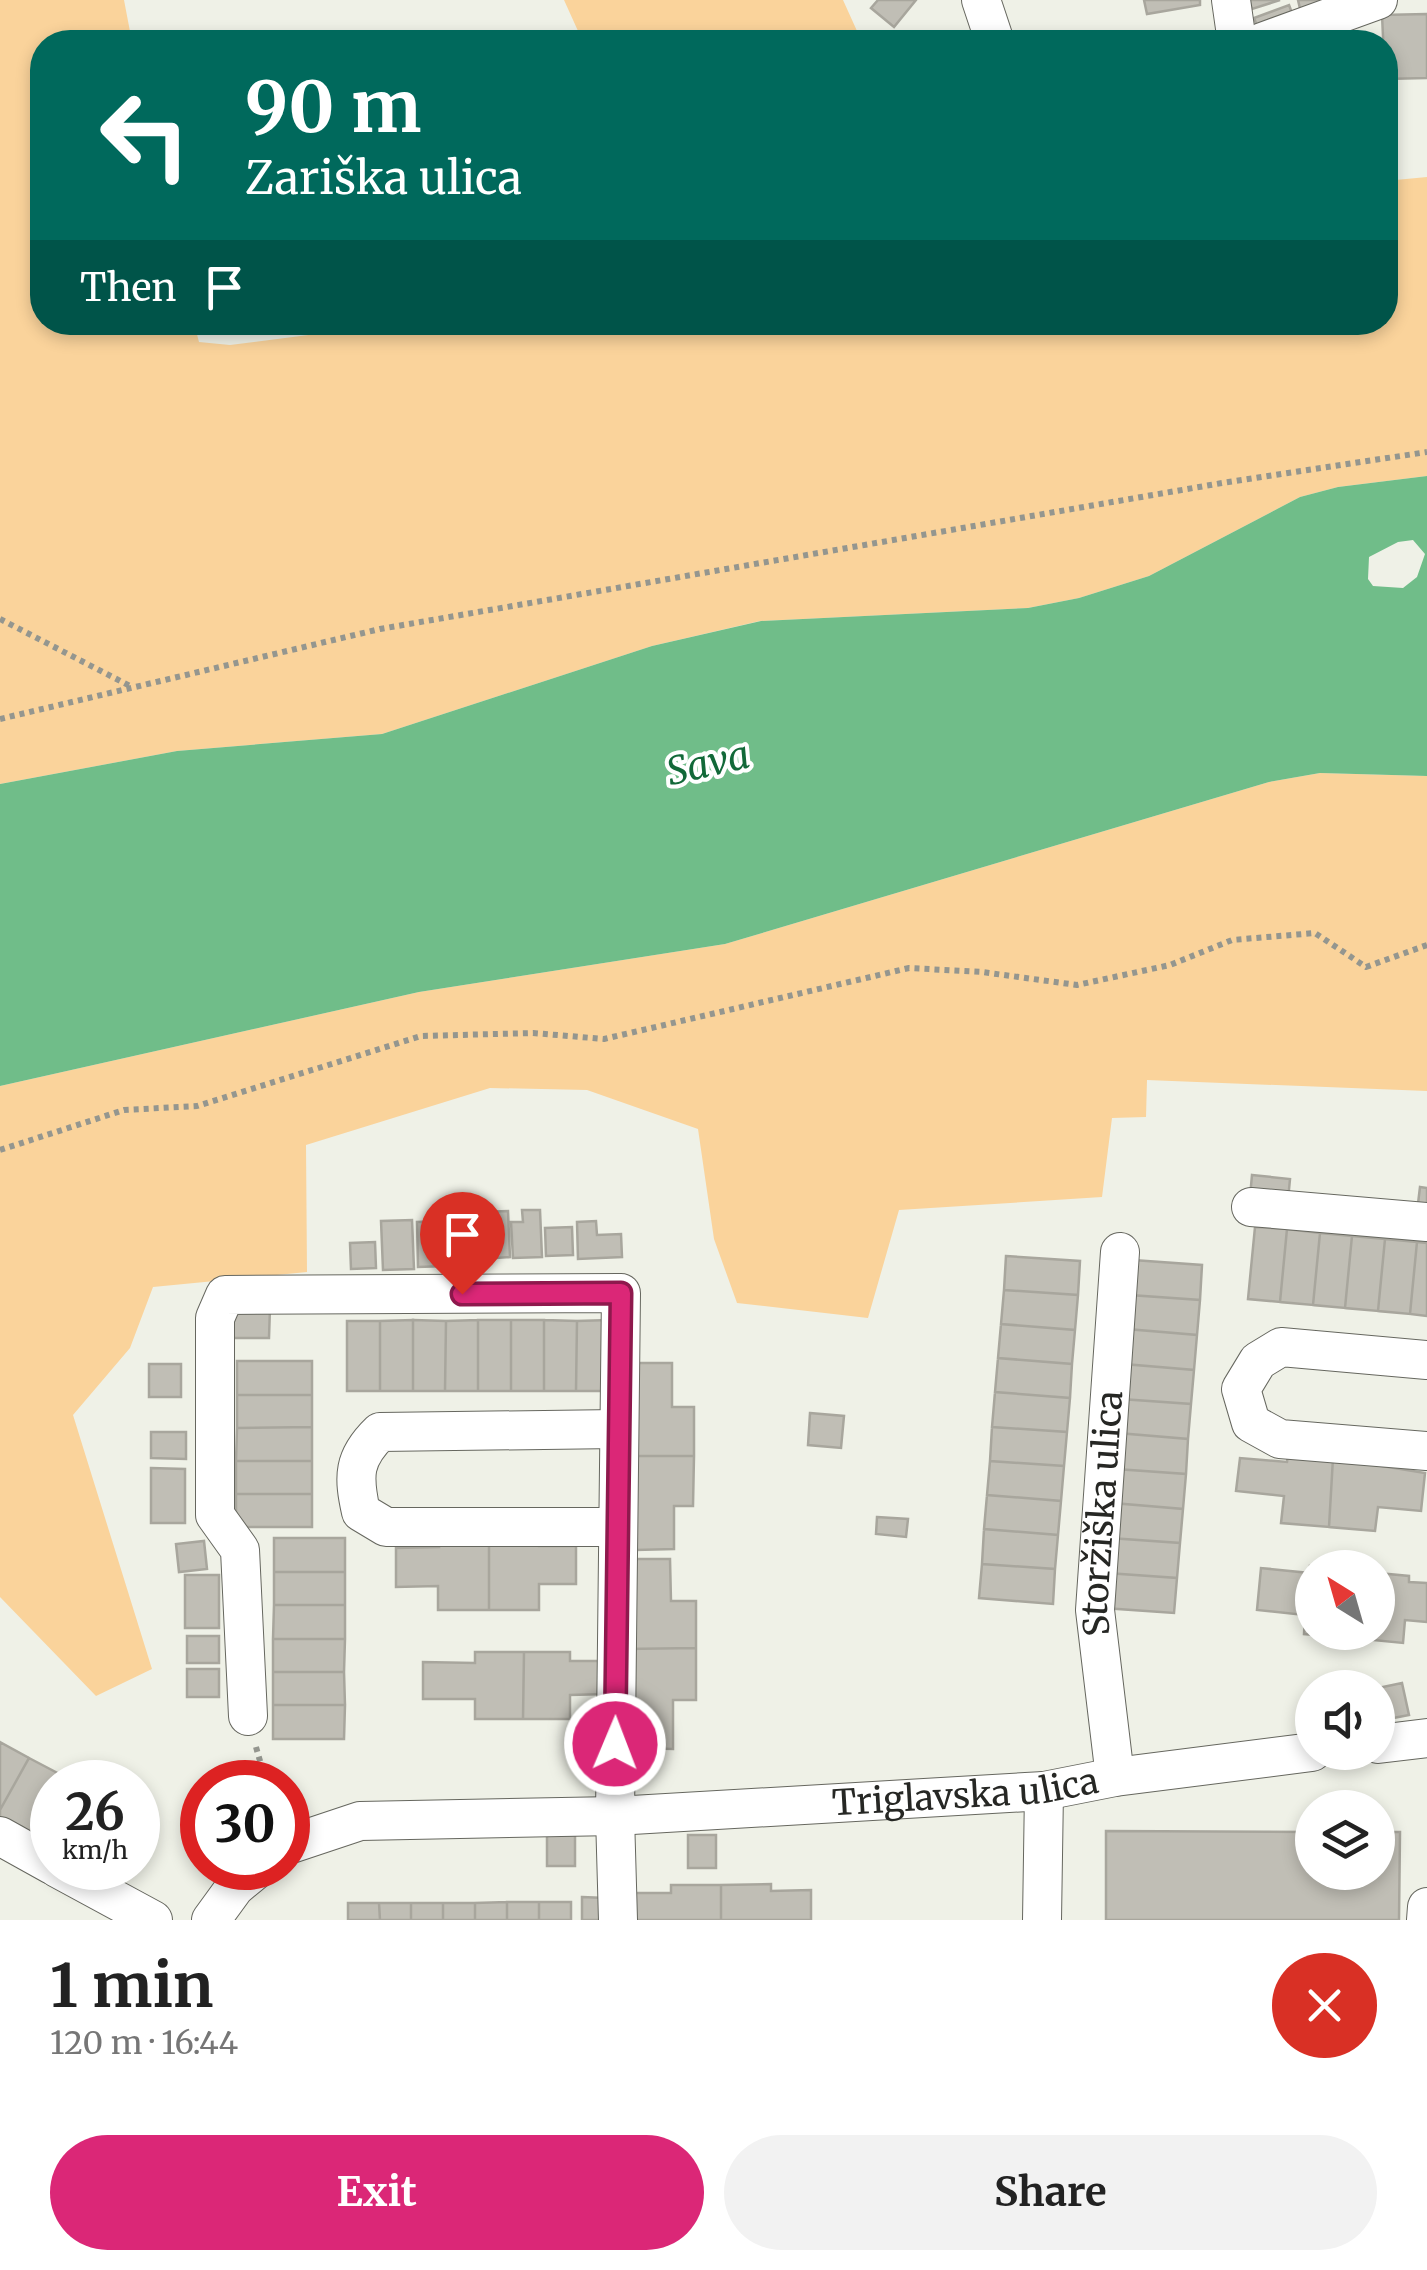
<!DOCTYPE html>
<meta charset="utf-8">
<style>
body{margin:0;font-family:Merriweather,serif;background:#f2f2f2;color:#222;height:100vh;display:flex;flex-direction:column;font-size:38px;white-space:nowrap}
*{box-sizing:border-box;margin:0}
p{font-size:32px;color:#767676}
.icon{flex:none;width:55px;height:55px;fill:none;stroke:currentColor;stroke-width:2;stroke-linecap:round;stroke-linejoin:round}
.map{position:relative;height:1920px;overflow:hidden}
.side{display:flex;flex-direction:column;background:#fff;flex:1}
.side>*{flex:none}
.hud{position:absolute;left:30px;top:30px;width:1368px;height:305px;border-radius:40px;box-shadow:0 5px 15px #0003;background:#00695c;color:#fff;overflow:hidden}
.needle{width:65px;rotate:323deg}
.tools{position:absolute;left:1295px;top:1550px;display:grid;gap:20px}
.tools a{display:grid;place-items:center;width:100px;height:100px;border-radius:50%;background:#fff;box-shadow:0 5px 15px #0003;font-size:50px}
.speed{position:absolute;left:30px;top:1760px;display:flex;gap:20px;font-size:50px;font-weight:700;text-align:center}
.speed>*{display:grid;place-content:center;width:130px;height:130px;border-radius:50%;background:#fff;box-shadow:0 5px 15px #0003;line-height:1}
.speed small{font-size:25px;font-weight:400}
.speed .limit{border:15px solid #d22;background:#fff;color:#111}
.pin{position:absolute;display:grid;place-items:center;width:85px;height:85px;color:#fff;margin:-102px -42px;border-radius:50% 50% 50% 0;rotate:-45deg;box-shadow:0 0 10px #0007}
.pin .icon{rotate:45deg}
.me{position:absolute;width:110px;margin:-55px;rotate:1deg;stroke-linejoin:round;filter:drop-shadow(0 0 8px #0008)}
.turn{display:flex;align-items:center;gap:35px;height:210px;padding:0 50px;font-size:45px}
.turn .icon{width:130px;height:130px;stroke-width:2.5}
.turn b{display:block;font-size:70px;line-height:85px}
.then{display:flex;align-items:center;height:95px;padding:0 50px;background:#0003;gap:20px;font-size:38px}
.round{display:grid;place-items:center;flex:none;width:105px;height:105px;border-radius:52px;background:#f2f2f2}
.head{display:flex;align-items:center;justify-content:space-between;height:170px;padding:0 50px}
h1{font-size:60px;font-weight:700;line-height:75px}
.button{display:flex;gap:20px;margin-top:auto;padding:20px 50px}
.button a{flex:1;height:115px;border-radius:60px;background:#db2777;color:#fff;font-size:40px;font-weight:700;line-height:115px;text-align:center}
.button a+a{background:#f2f2f2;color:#222}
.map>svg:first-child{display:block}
.green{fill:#fad39b}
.water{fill:#70bd89;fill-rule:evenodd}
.building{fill:#c0beb5;stroke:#a8a69d;stroke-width:2.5}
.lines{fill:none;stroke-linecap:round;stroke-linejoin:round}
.minor-casing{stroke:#66675f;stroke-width:40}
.path{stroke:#94968f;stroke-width:6;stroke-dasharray:5 5;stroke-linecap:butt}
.minor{stroke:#fff;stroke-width:38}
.route-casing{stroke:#8e194d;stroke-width:25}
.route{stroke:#db2777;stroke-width:18}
.labels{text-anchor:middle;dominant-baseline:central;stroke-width:8;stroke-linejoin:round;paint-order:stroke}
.street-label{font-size:35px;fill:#262724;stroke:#fff}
.water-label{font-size:38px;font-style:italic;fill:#126939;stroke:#fff}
</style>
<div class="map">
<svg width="1427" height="1920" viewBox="0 0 1427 1920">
<rect width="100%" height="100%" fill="#eff1e7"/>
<!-- green -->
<path class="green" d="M0 0H124L132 42H42V322L194 323 199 342 230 345 409 322H1385V181L1427 177V476L1338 487 1300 497 1149 576 1079 598 1028 608 760 621 652 646 382 734 177 751 0 784Z
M564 0H843L862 42H583Z
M1320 773 1427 776V1091L1147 1080 1146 1117 1112 1118 1102 1197 899 1210 868 1318 737 1303 714 1239 698 1129 587 1090 490 1088 306 1145 307 1272 153 1287 130 1348 73 1415 152 1669 96 1696 0 1597V1086L419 992 725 944 1269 782Z"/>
<!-- water -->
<path class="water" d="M1427 476V776L1320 773 1269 782 725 944 419 992 0 1086V784L177 751 382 734 652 646 761 621 1028 608 1079 598 1149 576 1300 497 1338 487ZM1413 540 1425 554 1417 577 1403 588 1373 586 1368 579 1369 557 1398 542Z"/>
<!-- building -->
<path class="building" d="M878 0H916L894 27 871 8Z
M1144 0H1200V5L1147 14Z
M1249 0H1280L1252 9Z
M1298 0H1326L1301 13Z
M1289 5 1295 21 1260 34 1254 18Z
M1427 14V78L1385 79 1382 15Z
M1252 1175 1290 1179 1288 1200 1250 1197Z
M1420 1187 1427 1188V1213L1417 1212Z
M522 1210H540L542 1257 513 1258 511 1222H523Z
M508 1211 510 1257 482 1259 480 1212Z
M412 1220 414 1269 383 1270 381 1221Z
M478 1220 479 1263 450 1264 448 1222Z
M445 1221 447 1266 418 1267 417 1222Z
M596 1221 597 1235 621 1234 622 1257 578 1259 577 1222Z
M572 1227 573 1255 546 1256 545 1228Z
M1255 1227 1287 1229 1280 1302 1248 1299Z
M1287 1229 1320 1233 1313 1305 1280 1302Z
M1320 1233 1352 1236 1345 1308 1313 1305Z
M1352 1236 1385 1239 1378 1311 1345 1308Z
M1385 1239 1417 1242 1410 1314 1378 1311Z
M375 1242 376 1268 351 1269 350 1243Z
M1417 1242 1427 1243V1316L1410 1314Z
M1006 1256 1080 1261 1078 1295 1004 1290Z
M1133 1260 1202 1265 1200 1300 1130 1295Z
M1004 1290 1078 1295 1075 1330 1001 1324Z
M1130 1295 1200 1300 1197 1335 1127 1329Z
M229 1308H270L269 1338H229Z
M413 1320 446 1321 445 1391H413Z
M413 1320V1391H380V1321Z
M478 1320H511V1391H478Z
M478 1320V1391H445L446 1321Z
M511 1320H544V1391H511Z
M544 1320 577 1321 576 1391H544Z
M609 1320V1391H576L577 1321Z
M347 1321H380V1391H347Z
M1001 1324 1075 1330 1072 1364 998 1358Z
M1127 1329 1197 1335 1194 1370 1124 1364Z
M998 1358 1072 1364 1070 1398 995 1392Z
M237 1361H312V1395H237Z
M635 1363H672V1407H694V1456H629Z
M149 1364H181V1397H149Z
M1124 1364 1194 1370 1191 1404 1121 1399Z
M995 1392 1070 1398 1067 1432 992 1427Z
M237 1395H312V1427L237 1428Z
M1121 1399 1191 1404 1188 1439 1118 1433Z
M810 1413 844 1416 841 1448 808 1445Z
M312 1427V1461H236L237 1428Z
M992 1427 1067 1432 1064 1466 990 1461Z
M151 1432H186V1459L151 1458Z
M1118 1433 1188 1439 1186 1474 1116 1469Z
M1288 1454 1333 1458 1329 1527 1281 1523 1284 1496 1236 1491 1240 1458 1287 1462Z
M629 1456H694L693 1506H674V1549L636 1550Z
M1333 1458 1425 1473 1421 1511 1378 1507 1375 1531 1329 1527Z
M236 1461H312V1494H236Z
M990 1461 1064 1466 1061 1501 987 1495Z
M151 1468 185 1469V1523H151Z
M1116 1469 1186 1474 1183 1509 1113 1503Z
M236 1494H312V1527H236Z
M987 1495 1061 1501 1058 1535 984 1529Z
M1113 1503 1183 1509 1180 1543 1110 1538Z
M877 1517 908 1519 906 1537 876 1534Z
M984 1529 1058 1535 1055 1569 982 1564Z
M274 1538H345V1572H274Z
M1110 1538 1180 1543 1177 1578 1107 1573Z
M438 1539H489V1610H438V1586L396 1587V1548L439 1547Z
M489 1539H539V1546H576V1584H539V1610H489Z
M204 1541 207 1569 179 1572 176 1544Z
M633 1559H670L671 1601H696V1648L625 1649Z
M982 1564 1055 1569 1053 1604 979 1598Z
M1310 1566 1323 1568H1312V1632H1353L1352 1638 1304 1634 1305 1615 1257 1610 1261 1568 1310 1573Z
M274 1572H345V1605H274Z
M1107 1573 1177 1578 1174 1613 1104 1608Z
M1378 1573 1409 1576V1582L1427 1583V1622L1405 1620 1403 1643 1352 1638 1353 1632H1378Z
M185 1575H219V1628H185Z
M274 1605H345V1639H273Z
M187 1636H219V1663H187Z
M273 1639H345L344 1672H273Z
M696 1648V1700H673V1749L634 1748 625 1649Z
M475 1652H524L523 1719H475V1699H423V1662L475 1663Z
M524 1652H570V1661H605V1694L570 1695V1719H523Z
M187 1669H219V1697H187Z
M273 1672H344L345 1705H273Z
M1402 1683 1409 1715 1378 1721V1688Z
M273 1705H345L344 1739H273Z
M0 1742 29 1758 0 1810Z
M29 1758 65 1777 62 1782H52V1842L35 1832 29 1844 0 1829V1810Z
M1106 1831 1312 1832V1872H1378V1832H1400L1399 1920H1106Z
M547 1835H575V1866H547Z
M688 1835H716V1868H688Z
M771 1884V1891L811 1890V1920H721V1885Z
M671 1885H721V1920H628V1893H671Z
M582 1897 605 1898V1920H582Z
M507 1902H539V1920H507Z
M507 1902V1920H475V1903Z
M539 1902H571V1920H539Z
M348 1903H379L380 1920H348Z
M379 1903H411V1920H380Z
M411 1903H443V1920H411Z
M443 1903H475V1920H443Z"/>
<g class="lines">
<defs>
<g id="minor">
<path d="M981 0 995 42"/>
<path d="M1231 0 1237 42"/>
<path d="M1262 42 1378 0"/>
<path d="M1251 1207 1427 1222"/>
<path d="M1427 1360 1281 1347 1258 1361 1241 1389 1251 1423 1280 1439 1427 1451"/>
<path d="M617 1429 380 1432C353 1458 353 1476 361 1512L386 1527H617"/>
<path d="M248 1716 240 1550 215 1515V1318L225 1295 621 1293 615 1816 618 1920"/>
<path d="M1378 1744 1427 1738"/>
<path id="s1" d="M1115 1777 1095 1610 1120 1252"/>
<path d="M0 1836 52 1865"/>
<path id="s2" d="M288 1845 360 1821 615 1816 1044 1791 1115 1777 1312 1752"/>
<path d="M57 1868 153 1920"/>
<path d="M211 1920 235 1887 258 1868"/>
<path d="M1042 1920 1044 1791"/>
<path d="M1426 1920 1427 1907"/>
</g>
</defs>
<!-- minor casing -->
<use href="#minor" class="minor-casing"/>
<!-- path -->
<path class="path" d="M0 619 132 687
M0 719 380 629 1222 483 1427 452
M0 1150 124 1110 197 1106 421 1036 533 1033 604 1039 909 968 982 972 1077 985 1170 965 1232 940 1315 933 1366 967 1427 945
M256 1747 266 1782"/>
<!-- minor -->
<use href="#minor" class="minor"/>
</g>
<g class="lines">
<defs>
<path id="route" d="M462 1294 621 1293 615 1744"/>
</defs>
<!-- route casing -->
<use href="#route" class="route-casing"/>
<!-- route -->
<use href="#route" class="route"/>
</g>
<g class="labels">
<!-- street labels -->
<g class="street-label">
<text stroke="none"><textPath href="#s1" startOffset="265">Storžiška ulica</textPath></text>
<text stroke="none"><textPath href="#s2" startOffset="682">Triglavska ulica</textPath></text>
</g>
<!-- water labels -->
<g class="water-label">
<text transform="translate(708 763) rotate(-13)">Sava</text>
</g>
</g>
</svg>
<div class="tools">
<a><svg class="needle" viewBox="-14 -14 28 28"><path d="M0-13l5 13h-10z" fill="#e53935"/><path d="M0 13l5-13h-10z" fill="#767676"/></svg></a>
<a><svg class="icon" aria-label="sound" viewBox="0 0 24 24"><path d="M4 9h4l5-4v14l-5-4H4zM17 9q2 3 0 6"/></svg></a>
<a><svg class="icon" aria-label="layers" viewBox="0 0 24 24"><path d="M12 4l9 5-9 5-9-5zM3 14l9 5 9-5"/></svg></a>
</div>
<div class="speed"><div>26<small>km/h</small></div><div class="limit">30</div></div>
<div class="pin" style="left:462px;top:1294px;background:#d93025"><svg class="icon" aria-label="arrive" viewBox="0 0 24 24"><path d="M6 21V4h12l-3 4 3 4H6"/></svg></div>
<svg class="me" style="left:615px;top:1744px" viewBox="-20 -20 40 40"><circle r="17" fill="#db2777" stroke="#fff" stroke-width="3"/><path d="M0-11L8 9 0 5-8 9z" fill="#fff"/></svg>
<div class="hud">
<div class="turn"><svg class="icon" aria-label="left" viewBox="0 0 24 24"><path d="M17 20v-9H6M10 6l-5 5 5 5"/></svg><div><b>90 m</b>Zariška ulica</div></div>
<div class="then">Then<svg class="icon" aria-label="arrive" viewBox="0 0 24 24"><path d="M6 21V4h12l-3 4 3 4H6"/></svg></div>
</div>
</div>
<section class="side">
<div class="head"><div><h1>1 min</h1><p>120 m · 16:44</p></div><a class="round" style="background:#d93025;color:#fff"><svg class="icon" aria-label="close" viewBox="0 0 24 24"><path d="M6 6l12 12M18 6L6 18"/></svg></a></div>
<div class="button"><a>Exit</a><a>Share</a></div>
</section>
